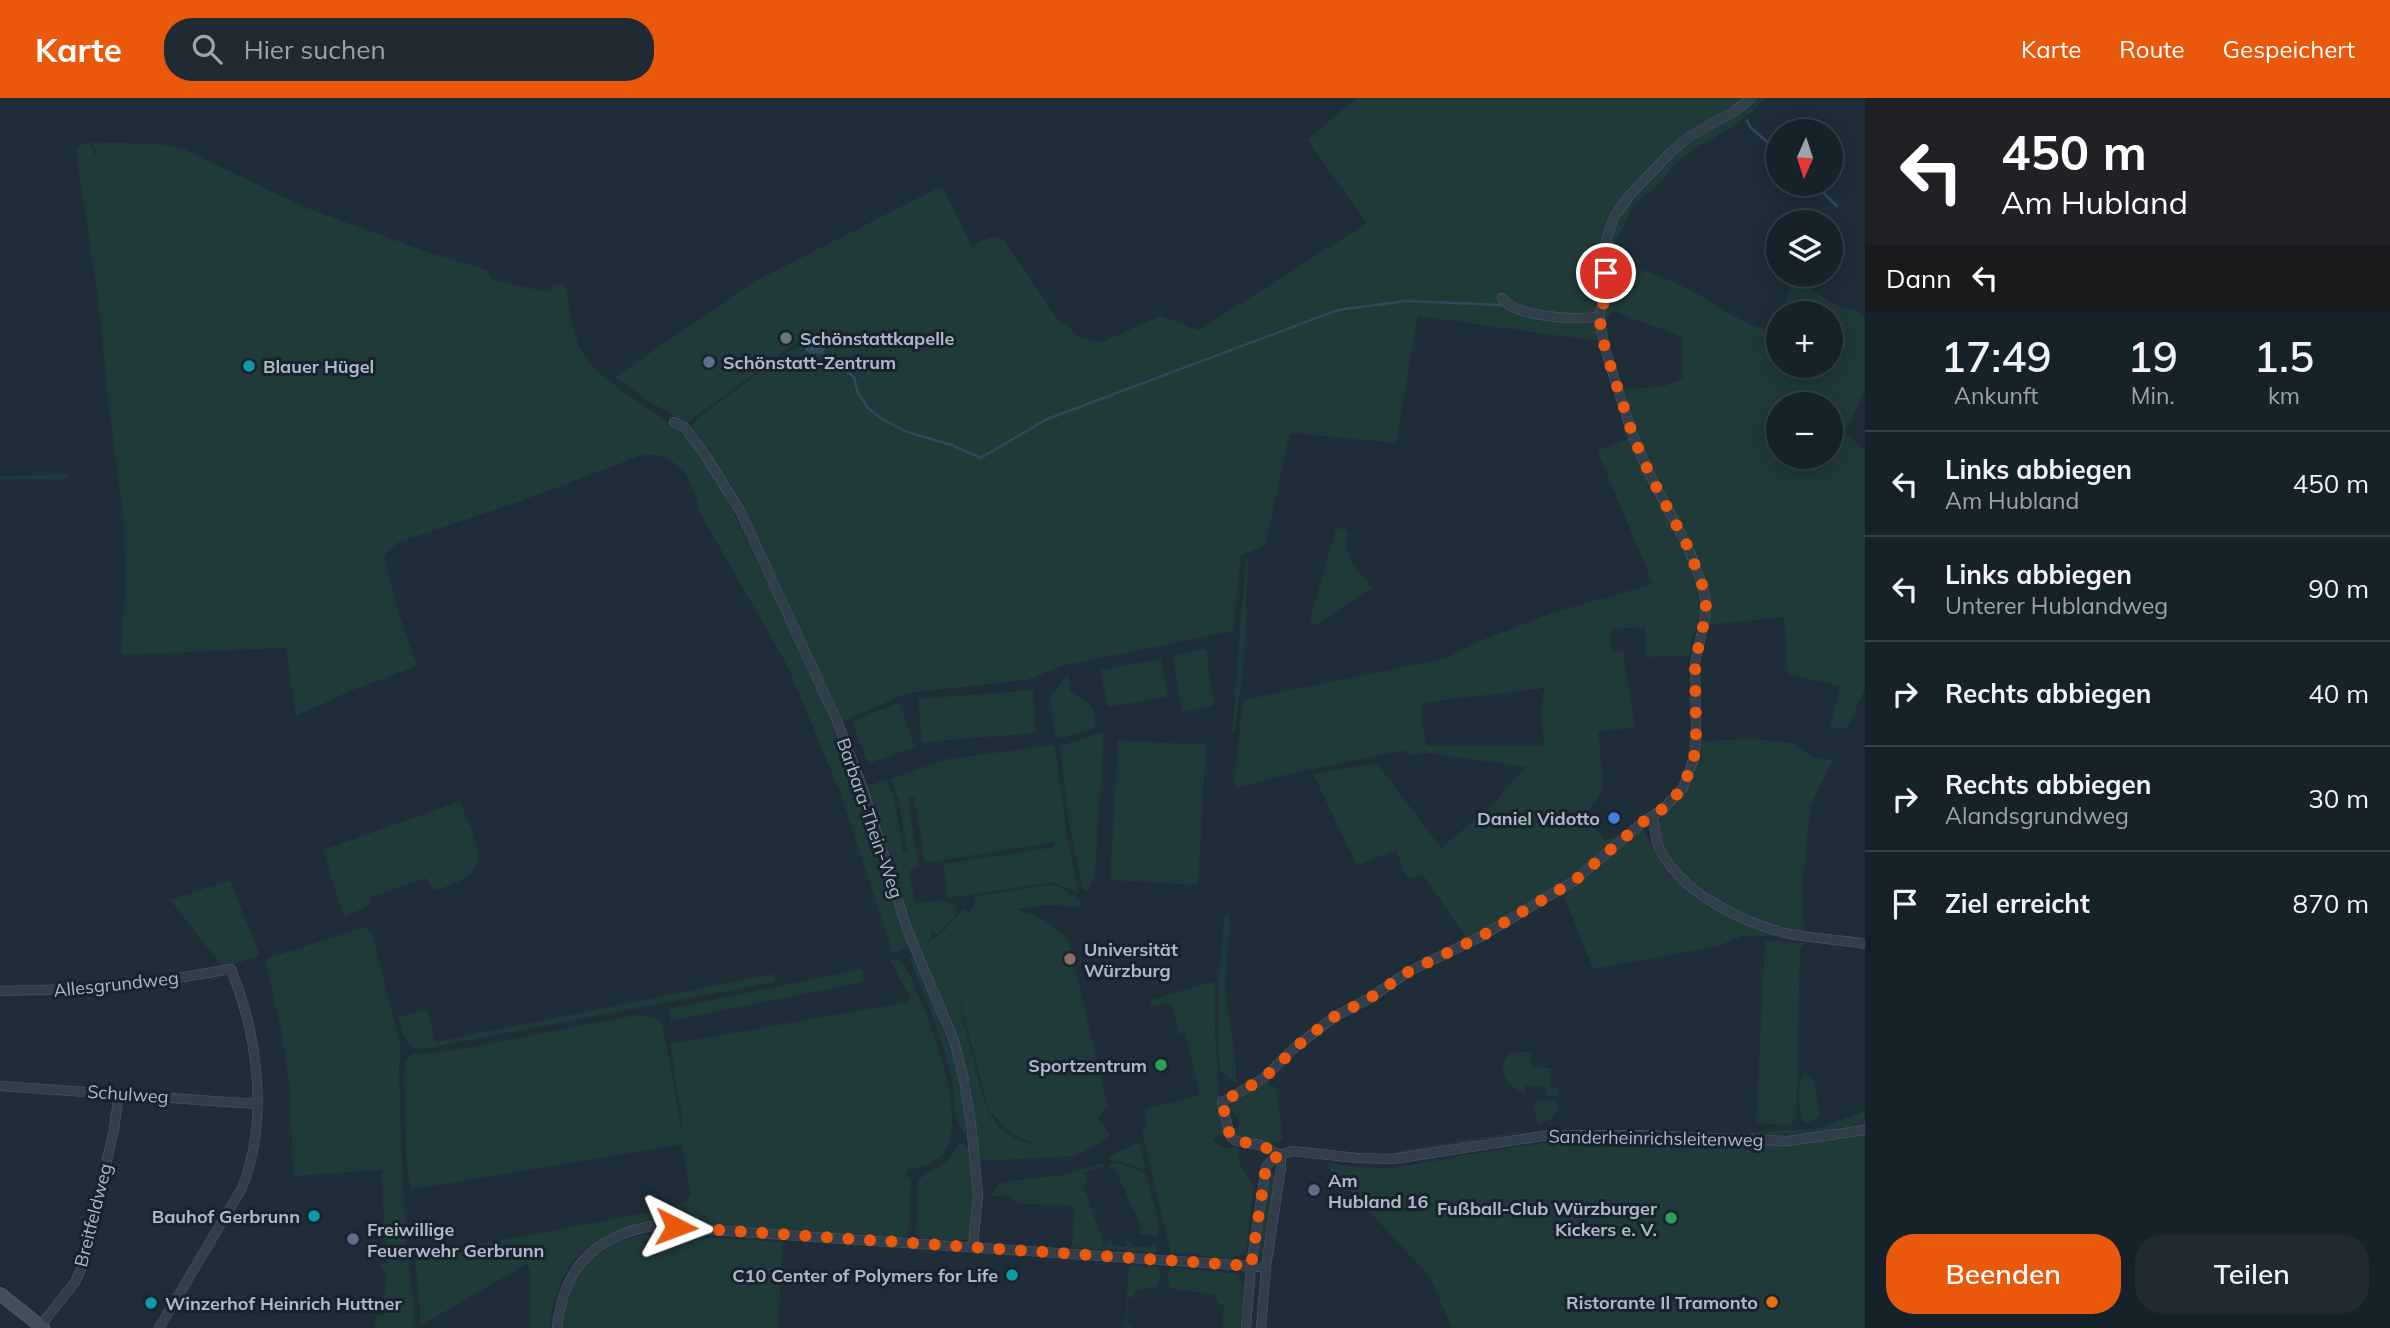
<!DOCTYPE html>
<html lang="de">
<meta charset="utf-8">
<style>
body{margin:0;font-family:Mulish,sans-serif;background:#1f2a32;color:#f1f3f6;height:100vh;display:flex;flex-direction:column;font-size:26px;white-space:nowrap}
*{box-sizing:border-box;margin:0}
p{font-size:23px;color:#9ea4a8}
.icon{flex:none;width:38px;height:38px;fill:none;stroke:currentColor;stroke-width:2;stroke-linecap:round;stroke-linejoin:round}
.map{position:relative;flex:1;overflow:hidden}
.drawer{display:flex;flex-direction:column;background:#16222a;width:525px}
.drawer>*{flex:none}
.top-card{background:#202124;color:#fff;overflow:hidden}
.needle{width:46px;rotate:183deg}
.tools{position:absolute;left:1766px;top:21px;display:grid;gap:14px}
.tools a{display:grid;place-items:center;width:77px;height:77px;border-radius:50%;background:#16222a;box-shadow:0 4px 18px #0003,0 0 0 2px #353f47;font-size:35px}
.pin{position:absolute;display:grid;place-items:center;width:60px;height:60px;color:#fff;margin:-30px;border:4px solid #fff;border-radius:50%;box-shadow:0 2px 7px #0007}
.me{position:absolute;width:77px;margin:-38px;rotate:93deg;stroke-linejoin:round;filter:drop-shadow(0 0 5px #0008)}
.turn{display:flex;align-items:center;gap:24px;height:147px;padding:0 21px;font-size:32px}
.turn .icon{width:91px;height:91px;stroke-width:2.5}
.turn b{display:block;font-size:49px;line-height:60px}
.then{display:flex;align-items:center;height:66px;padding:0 21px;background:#0003;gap:14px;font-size:26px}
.eta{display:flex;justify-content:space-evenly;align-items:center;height:119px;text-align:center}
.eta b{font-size:42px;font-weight:600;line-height:49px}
.cta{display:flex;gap:14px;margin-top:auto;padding:14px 21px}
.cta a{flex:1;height:80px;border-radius:28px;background:#ea580c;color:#fff;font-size:28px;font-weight:600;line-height:80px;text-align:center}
.cta a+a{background:#1f2a32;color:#f1f3f6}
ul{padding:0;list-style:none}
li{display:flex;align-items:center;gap:21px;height:105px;padding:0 21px;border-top:2px solid #353f47}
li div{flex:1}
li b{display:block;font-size:26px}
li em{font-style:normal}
header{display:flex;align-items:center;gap:42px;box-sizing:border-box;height:98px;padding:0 35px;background:#ea580c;color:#fff}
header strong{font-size:33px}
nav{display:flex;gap:38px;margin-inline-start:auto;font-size:24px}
.search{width:490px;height:63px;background:#1f2a32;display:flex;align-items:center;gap:18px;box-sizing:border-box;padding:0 24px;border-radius:28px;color:#9ea4a8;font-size:26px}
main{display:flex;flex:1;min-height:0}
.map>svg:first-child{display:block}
.green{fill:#203939;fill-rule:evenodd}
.water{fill:#2f495f}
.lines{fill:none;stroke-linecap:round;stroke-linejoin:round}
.stream{stroke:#2f495f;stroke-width:2.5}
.street-casing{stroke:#4f5c67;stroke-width:10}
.secondary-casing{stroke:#4f5c67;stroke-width:14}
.street{stroke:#323e49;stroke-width:9}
.secondary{stroke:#404e5c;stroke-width:12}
.route{stroke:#ea580c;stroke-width:12;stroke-dasharray:0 21.6}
.worship-dot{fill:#6b7280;stroke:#18232d;stroke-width:2.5}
.service-dot{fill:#5c6f8a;stroke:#18232d;stroke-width:2.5}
.culture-dot{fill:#0f9aa8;stroke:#18232d;stroke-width:2.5}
.shop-dot{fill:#3f7fe0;stroke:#18232d;stroke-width:2.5}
.education-dot{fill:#8d6e63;stroke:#18232d;stroke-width:2.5}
.leisure-dot{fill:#2e9e5b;stroke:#18232d;stroke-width:2.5}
.food-dot{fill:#e8710a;stroke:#18232d;stroke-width:2.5}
.labels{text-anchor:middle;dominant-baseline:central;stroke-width:6;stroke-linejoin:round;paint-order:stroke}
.poi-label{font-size:18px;font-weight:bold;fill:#acb9c6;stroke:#18232d;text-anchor:start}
.street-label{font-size:18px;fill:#acb9c6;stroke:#18232d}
</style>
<header>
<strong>Karte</strong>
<div class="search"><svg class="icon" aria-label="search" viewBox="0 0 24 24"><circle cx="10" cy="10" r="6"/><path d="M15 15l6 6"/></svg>Hier suchen</div>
<nav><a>Karte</a><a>Route</a><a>Gespeichert</a></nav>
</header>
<main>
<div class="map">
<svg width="1865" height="1230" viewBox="0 0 1865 1230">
<rect width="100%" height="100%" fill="#1e2d38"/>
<!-- green -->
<path class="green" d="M1356 0H1765L1751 15 1732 29 1690 54 1674 67 1662 83 1634 107 1614 147V156L1621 165C1643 173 1668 180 1688 191 1716 205 1745 231 1778 233V268H1830V215H1784L1787 198 1794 181 1843 211H1853L1865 220V291L1846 335 1865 353V591L1847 631 1830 629 1840 588 1788 576 1784 519 1706 527 1707 500 1637 343 1620 291 1661 289 1683 281V239L1612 213 1596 243 1418 218 1396 345 1290 335 1265 448 1241 457 1233 533 1062 568 1027 582 908 595 841 624 742 409 710 355V348L707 352 691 328 699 319 790 252 797 249 800 242 687 325 653 306 615 279 755 183 942 88 972 148C984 143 994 133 1005 143L1060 225 1067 226 1079 240 1102 244 1160 218 1199 232 1367 125 1307 42ZM1778 306H1830V359H1778Z
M88 44 95 57 98 54 90 44 159 46 186 52 304 109 422 152 487 172 492 182 548 194 553 193 552 186 566 187C569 208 571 231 580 250 594 281 653 311 679 333 703 353 717 382 731 409L835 628 910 848 893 856 840 694 787 567 700 415C693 383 679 353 642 357L521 403 397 445 384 458 397 510 417 568 348 594 296 618 286 550 121 557 125 493 124 422 109 312 98 199 76 55 79 47Z
M1631 340 1694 471 1702 503 1700 519 1692 541 1690 558 1645 559V529L1610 531 1612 553H1623L1635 629 1598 634 1604 691 1585 717 1605 742 1643 731 1667 776 1731 820 1783 838H1743L1715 849 1593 871 1559 786 1467 841 1423 777 1407 781 1396 752 1357 767 1313 676 1377 665 1441 750 1489 710 1526 669 1428 655 1407 658 1406 652 1293 675 1237 690 1234 687 1243 602 1446 560 1477 544 1552 515 1653 486 1597 352ZM1544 590 1540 614 1544 648H1427L1421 623V605Z
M66 376 71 378 64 381 0 382V378Z
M1344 430 1348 434C1344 464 1354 467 1373 490L1315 527 1309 525 1336 431Z
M1246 457 1248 468 1244 562 1235 633 1232 635Z
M1206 551 1214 608 1182 613 1173 557Z
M1161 561 1168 599 1107 609 1101 572Z
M1068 577 1070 593 1093 609 1096 627 1093 631 1058 641 1054 635 1050 597Z
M1033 592 1036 635 922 644 918 601Z
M899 605 915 649 868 666 852 623Z
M1104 634 1095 777 1089 792 1083 793 1069 724 1060 648Z
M1753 641 1792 645 1814 659 1833 662 1811 707 1802 786 1804 835 1785 832 1733 812 1673 769 1661 747 1658 730 1661 718 1692 680 1701 643Z
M1118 642 1206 647 1198 787 1110 782Z
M1052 647 1055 649 1067 737 1078 794 1052 784 948 800 943 766 1055 749V744L925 765 914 699 908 701 919 770 909 773 915 805 938 802 954 806 957 812 953 821 937 836 931 834V839L925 846 943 834 963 811 968 814 974 809V799L1050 787 1059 789 1079 801 1080 806 1079 809 1045 807 1015 812C1038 816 1051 826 1068 841L1108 1008 1097 1020 1106 1029 1110 1039 1075 1058 982 1063 979 1062 971 987 956 939 914 836 867 688 887 681 895 703 903 754H907L899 703 890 681 948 661ZM959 900 989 1013 1014 1037 1039 1047C989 1043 982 998 973 959 968 940 962 920 959 900Z
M460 703C467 723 489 760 469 777 460 785 444 789 433 793L426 780 369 800 371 806 369 808 344 819 323 752Z
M230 782 260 858 226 869 222 868 170 802Z
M1230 817 1225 891 1236 968V986L1220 972 1219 956V879L1224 819Z
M365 829 372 835 401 949 399 968 401 1044 406 1138 414 1211 412 1230H374L376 1217 382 1218 387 1173 381 1172V1166L387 1165 381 1072 293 1078 290 988 281 932 265 861Z
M1765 843 1804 845 1800 854 1796 1020 1790 1027 1756 1025Z
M911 860 915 862C939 920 961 968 967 1031L964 1034C952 1025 956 998 952 982 943 940 926 902 910 862Z
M897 861C910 871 914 888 920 902 935 936 966 1019 945 1053 937 1066 921 1069 907 1072V1078L911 1081 908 1139 904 1141 648 1124C587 1138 555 1166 550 1230H530V1172L527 1166 420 1228V1210L415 1162 418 1158 660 1112 685 1104 691 1098 682 1046 410 1092 406 1051 404 974C405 965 405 960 413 956L451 953 636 917 656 920 662 925 665 940 682 1036 681 1013 670 946 908 904 910 900 891 864V862Z
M862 871 864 884 671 923 669 911Z
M772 876 776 881 775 884 422 951C405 951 403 933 398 919L427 911 435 944Z
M1215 883C1214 933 1216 981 1225 1031L1223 1036 1214 1039 1213 1042C1220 1051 1228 1050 1238 1050L1239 1065 1254 1088 1246 1152C1236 1164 1218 1159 1203 1158 1196 1152 1181 1156 1171 1156L1142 1033 1148 1029 1144 1011 1200 997 1185 935 1179 936 1171 905 1150 909V902Z
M1519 954H1528L1531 957 1532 969 1551 970 1550 989 1559 990 1558 998 1547 997V989L1525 988V996C1511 990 1503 982 1502 966L1509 956Z
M1807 976 1814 984 1820 1017 1817 1021 1807 1025 1802 1023C1800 1010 1797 989 1803 977Z
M1263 981 1276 990 1283 1042 1271 1046 1233 1037 1232 1031 1239 1030 1238 1019 1233 1015 1227 1016C1223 998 1249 990 1263 981Z
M1539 1002 1558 1003V1014H1555L1551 1021 1538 1027 1533 1006Z
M1865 1013V1027L1813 1035 1747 1038 1751 1034 1816 1031Z
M1522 1033 1516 1036 1399 1056 1397 1053Z
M1865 1036V1230H1452L1430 1179 1329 1070V1066L1382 1070 1405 1068 1512 1049 1584 1041 1796 1046Z
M1139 1044 1146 1072 1123 1064 1109 1062 1110 1058Z
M961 1045 969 1049 974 1096 970 1142 921 1141 916 1136 918 1083C926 1073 938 1071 947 1063 952 1058 954 1050 961 1045Z
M1103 1065 1105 1071 1102 1069 1084 1075 1088 1084 1083 1086 1104 1147 1110 1142 1114 1148H1127L1126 1143H1131L1132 1148 1151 1149 1152 1144 1157 1149V1155L1072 1149 1074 1110 1068 1107 1019 1106 1008 1097 989 1099 999 1086 1008 1083 1063 1077Z
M1108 1065 1122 1066 1146 1076 1159 1127 1158 1138 1139 1136 1138 1134 1141 1128 1114 1069 1111 1073Z
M1270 1075 1275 1076V1079L1263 1154 1257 1161Z
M651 1136 783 1144 778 1230H562C565 1176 598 1143 651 1136Z
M1129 1167 1158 1169 1161 1175 1157 1189 1135 1193 1134 1199H1128L1127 1227H1132V1230H1125Z
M1172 1169 1238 1176 1243 1186 1240 1230H1222L1224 1207 1218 1206 1214 1196 1177 1192 1170 1190C1167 1183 1167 1175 1172 1169Z"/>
<!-- water -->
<path class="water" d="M819 240 827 242V248L822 255 813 256 805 253V248L808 243Z"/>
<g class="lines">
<!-- stream -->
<path class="stream" d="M1747 22 1751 30 1778 53
M1814 86 1837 108
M822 255 854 279 858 295 868 310 882 321 907 334 952 347 981 360 1045 322 1338 212 1405 203 1501 207"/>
<defs>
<path id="street" d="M1502 200C1514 219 1578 223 1599 218
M674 324 685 330 704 355 740 413 838 625 862 688 907 831 954 943 964 982 971 1025 978 1097 973 1148
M1653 719C1655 729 1655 741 1659 750 1679 793 1741 824 1785 835 1811 841 1839 841 1865 846
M0 893 77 891 141 886 231 871C258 937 269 1023 242 1090L159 1230
M0 988 256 1006
M1281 1057 1260 1047 1236 1043 1230 1038 1222 1004 1264 980 1292 952 1334 919 1370 900 1408 874 1480 839 1574 783 1643 724 1663 711 1683 690 1694 660 1696 639 1695 565 1705 520 1706 505 1703 489 1688 449 1650 377 1633 338 1605 251 1599 218 1605 196 1604 149 1614 119 1629 98 1670 55 1690 38 1735 13 1751 0
M41 1227 75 1184 83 1167 114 1031 119 995
M557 1230C563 1170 593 1140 651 1128L1266 1169
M1246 1230 1251 1168 1266 1069 1275 1059 1292 1053 1357 1060 1393 1061 1549 1037H1643L1788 1043 1865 1032
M1261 1230 1266 1169 1281 1070V1057"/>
<path id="secondary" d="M0 1196 43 1230"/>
</defs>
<!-- street casing -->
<use href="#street" class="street-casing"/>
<!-- secondary casing -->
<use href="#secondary" class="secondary-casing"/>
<!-- street -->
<use href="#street" class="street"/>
<!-- secondary -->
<use href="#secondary" class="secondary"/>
</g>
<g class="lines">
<!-- route -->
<path class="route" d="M676 1129 1251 1168 1266 1069 1270 1062 1281 1057 1260 1047 1236 1043 1230 1038 1222 1004 1264 980 1304 942 1334 919 1370 900 1408 874 1480 839 1574 783 1643 724 1664 710 1683 690 1694 660 1696 639 1695 565 1705 520 1706 505 1703 489 1688 449 1650 377 1633 338 1605 251 1599 218 1603 209 1606 175"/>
</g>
<!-- markers -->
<circle class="worship-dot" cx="786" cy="240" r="7"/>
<g class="service-dot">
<circle cx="709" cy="264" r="7"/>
<circle cx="1314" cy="1092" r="7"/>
<circle cx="353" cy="1141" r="7"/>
</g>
<g class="culture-dot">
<circle cx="249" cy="268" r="7"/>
<circle cx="314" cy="1118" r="7"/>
<circle cx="1012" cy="1177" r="7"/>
<circle cx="151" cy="1205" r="7"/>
</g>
<circle class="shop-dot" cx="1614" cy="720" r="7"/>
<circle class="education-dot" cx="1070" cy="861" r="7"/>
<g class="leisure-dot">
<circle cx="1161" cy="967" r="7"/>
<circle cx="1671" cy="1120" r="7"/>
</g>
<circle class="food-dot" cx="1772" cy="1204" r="7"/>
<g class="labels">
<!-- poi labels -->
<g class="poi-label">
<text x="800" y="240">Schönstattkapelle</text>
<text x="723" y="264">Schönstatt-Zentrum</text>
<text x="263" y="268">Blauer Hügel</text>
<text x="1600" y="720" text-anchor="end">Daniel Vidotto</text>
<text x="1084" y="851">Universität<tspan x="1084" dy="21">Würzburg</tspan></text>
<text x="1147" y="967" text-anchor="end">Sportzentrum</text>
<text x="1328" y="1082">Am<tspan x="1328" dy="21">Hubland 16</tspan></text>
<text x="1657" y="1110" text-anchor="end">Fußball-Club Würzburger<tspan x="1657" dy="21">Kickers e. V.</tspan></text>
<text x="300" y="1118" text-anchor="end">Bauhof Gerbrunn</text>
<text x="367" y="1131">Freiwillige<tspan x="367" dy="21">Feuerwehr Gerbrunn</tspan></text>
<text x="998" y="1177" text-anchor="end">C10 Center of Polymers for Life</text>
<text x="1758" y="1204" text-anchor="end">Ristorante Il Tramonto</text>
<text x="165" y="1205">Winzerhof Heinrich Huttner</text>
</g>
<!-- street labels -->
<g class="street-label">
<text transform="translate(870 720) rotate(71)">Barbara-Thein-Weg</text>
<text transform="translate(116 886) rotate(-6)">Allesgrundweg</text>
<text transform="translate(128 996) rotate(4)">Schulweg</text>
<text transform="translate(1656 1040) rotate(1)">Sanderheinrichsleitenweg</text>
<text transform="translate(93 1117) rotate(-76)">Breitfeldweg</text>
</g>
</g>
</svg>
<div class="tools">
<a><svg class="needle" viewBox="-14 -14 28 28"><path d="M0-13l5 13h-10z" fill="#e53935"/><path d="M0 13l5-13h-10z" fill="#9ea4a8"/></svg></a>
<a><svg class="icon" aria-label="layers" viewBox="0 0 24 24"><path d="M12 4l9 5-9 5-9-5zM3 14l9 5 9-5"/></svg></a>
<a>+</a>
<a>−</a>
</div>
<div class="pin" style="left:1606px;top:175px;background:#d93025"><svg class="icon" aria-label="arrive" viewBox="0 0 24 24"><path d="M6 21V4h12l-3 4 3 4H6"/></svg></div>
<svg class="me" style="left:676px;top:1129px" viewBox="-20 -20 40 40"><path d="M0-17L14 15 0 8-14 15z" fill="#ea580c" stroke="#fff" stroke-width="4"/></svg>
</div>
<section class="drawer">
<div class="top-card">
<div class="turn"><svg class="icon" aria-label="left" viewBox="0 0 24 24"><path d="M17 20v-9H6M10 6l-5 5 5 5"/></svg><div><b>450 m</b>Am Hubland</div></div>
<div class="then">Dann<svg class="icon" aria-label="left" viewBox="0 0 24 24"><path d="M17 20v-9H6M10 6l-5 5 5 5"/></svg></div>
</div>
<div class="eta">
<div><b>17:49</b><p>Ankunft</p></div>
<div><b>19</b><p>Min.</p></div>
<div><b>1.5</b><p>km</p></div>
</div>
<ul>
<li><svg class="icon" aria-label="left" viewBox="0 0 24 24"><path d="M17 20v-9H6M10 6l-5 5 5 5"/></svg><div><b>Links abbiegen</b><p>Am Hubland</p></div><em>450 m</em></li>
<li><svg class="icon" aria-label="left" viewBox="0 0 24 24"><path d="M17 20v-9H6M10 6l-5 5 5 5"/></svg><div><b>Links abbiegen</b><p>Unterer Hublandweg</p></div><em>90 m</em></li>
<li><svg class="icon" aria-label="right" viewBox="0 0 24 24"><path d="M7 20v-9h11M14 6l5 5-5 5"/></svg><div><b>Rechts abbiegen</b></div><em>40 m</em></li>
<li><svg class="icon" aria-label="right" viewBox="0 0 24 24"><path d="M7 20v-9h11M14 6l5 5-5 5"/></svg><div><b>Rechts abbiegen</b><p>Alandsgrundweg</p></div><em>30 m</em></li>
<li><svg class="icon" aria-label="arrive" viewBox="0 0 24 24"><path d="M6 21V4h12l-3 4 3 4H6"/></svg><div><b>Ziel erreicht</b></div><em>870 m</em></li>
</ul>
<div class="cta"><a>Beenden</a><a>Teilen</a></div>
</section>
</main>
